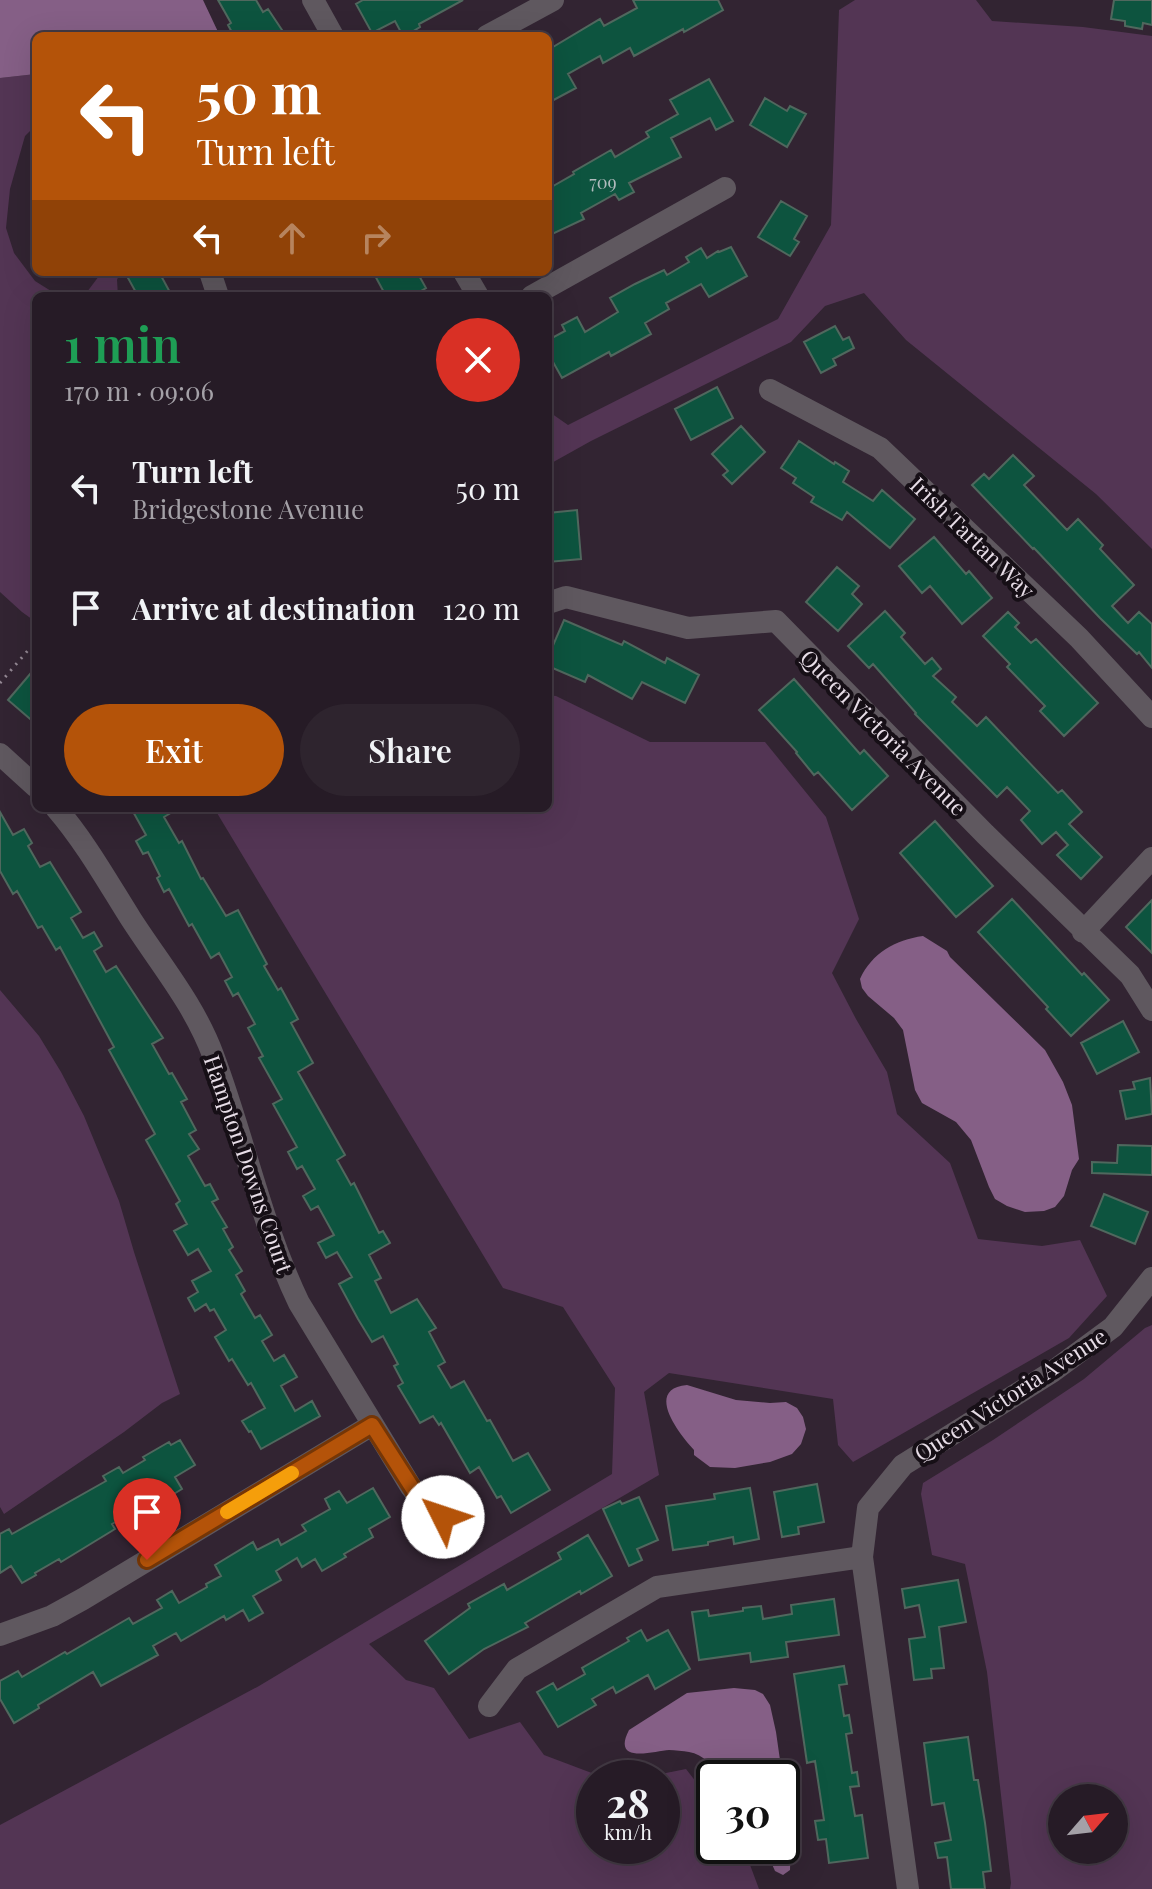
<!DOCTYPE html>
<meta charset="utf-8">
<style>
body{margin:0;font-family:"Playfair Display",serif;background:#2e242e;color:#f1f3f6;height:100vh;display:flex;flex-direction:column;font-size:30px;white-space:nowrap}
*{box-sizing:border-box;margin:0}
p{font-size:26px;color:#a4a1a7}
.icon{flex:none;width:44px;height:44px;fill:none;stroke:currentColor;stroke-width:2;stroke-linecap:round;stroke-linejoin:round}
.map{position:relative;flex:1;overflow:hidden}
.side{position:absolute;left:32px;top:292px;width:520px;height:520px;display:flex;flex-direction:column;background:#261b26;border-radius:12px;box-shadow:0 8px 32px #0002,0 0 0 2px #423943}
.side>*{flex:none}
.top-card{position:absolute;left:32px;top:32px;width:520px;height:244px;border-radius:12px;box-shadow:0 8px 32px #0002,0 0 0 2px #423943;background:#b45309;color:#fff;overflow:hidden}
.needle{width:52px;rotate:62deg}
.controls{position:absolute;left:1048px;top:1784px;display:grid;gap:16px}
.controls a{display:grid;place-items:center;width:80px;height:80px;border-radius:50%;background:#261b26;box-shadow:0 8px 32px #0002,0 0 0 2px #423943;font-size:40px}
.speed{position:absolute;left:576px;top:1760px;display:flex;gap:16px;font-size:40px;font-weight:700;text-align:center}
.speed>*{display:grid;place-content:center;width:104px;height:104px;border-radius:50%;background:#261b26;box-shadow:0 8px 32px #0002,0 0 0 2px #423943;line-height:1}
.speed small{font-size:20px;font-weight:400}
.speed .limit{border:4px solid #111;border-radius:12px;background:#fff;color:#111}
.pin{position:absolute;display:grid;place-items:center;width:68px;height:68px;color:#fff;margin:-82px -34px;border-radius:50% 50% 50% 0;rotate:-45deg;box-shadow:0 0 8px #0007}
.pin .icon{rotate:45deg}
.me{position:absolute;width:88px;margin:-44px;rotate:311deg;stroke-linejoin:round;filter:drop-shadow(0 0 6px #0008)}
.turn{display:flex;align-items:center;gap:28px;height:168px;padding:0 32px;font-size:36px}
.turn .icon{width:104px;height:104px;stroke-width:2.5}
.turn b{display:block;font-size:56px;line-height:68px}
.lanes{display:flex;align-items:center;height:76px;padding:0 32px;background:#0003;justify-content:center;gap:40px;direction:ltr}
.lanes .off{opacity:.35}
.round{display:grid;place-items:center;flex:none;width:84px;height:84px;border-radius:42px;background:#2e242e}
.overview{display:flex;align-items:center;justify-content:space-between;height:136px;padding:0 32px}
h1{font-size:48px;font-weight:600;line-height:60px;color:#1e9e55}
.action{display:flex;gap:16px;margin-top:auto;padding:16px 32px}
.action a{flex:1;height:92px;border-radius:48px;background:#b45309;color:#fff;font-size:32px;font-weight:600;line-height:92px;text-align:center}
.action a+a{background:#2e242e;color:#f1f3f6}
ul{padding:0;list-style:none}
li{display:flex;align-items:center;gap:24px;height:120px;padding:0 32px}
li div{flex:1}
li b{display:block;font-size:30px}
li em{font-style:normal}
.map>svg:first-child{display:block}
.green{fill:#533554;fill-rule:evenodd}
.water{fill:#855f86}
.building{fill:#0d543f;stroke:#50685e;stroke-width:2}
.lines{fill:none;stroke-linecap:round;stroke-linejoin:round}
.path{stroke:#938793;stroke-width:3;stroke-dasharray:2 6;stroke-linecap:butt}
.minor{stroke:#5f585f;stroke-width:22}
.route-casing{stroke:#753606;stroke-width:20}
.route{stroke:#b45309;stroke-width:14}
.slow{stroke:#f59e0b;stroke-width:14}
.labels{text-anchor:middle;dominant-baseline:central;stroke-width:8;stroke-linejoin:round;paint-order:stroke}
.number-label{font-size:18px;fill:#b0bbbd}
.street-label{font-size:22px;fill:#e7dde7;stroke:#160f16}
</style>
<div class="map">
<svg width="1152" height="1889" viewBox="0 0 1152 1889">
<rect width="100%" height="100%" fill="#322432"/>
<!-- green -->
<path class="green" d="M855 0H976L992 21 1083 27 1152 36V549L1096 494 906 340 864 293 825 306 791 342 591 441 548 465V411L568 425 778 319 831 225 839 10Z
M36 74V125L25 136 10 189 6 228 14 253 35 281 59 296H36V622L22 612 0 592V78Z
M102 272H120L117 280 118 296H84Z
M548 695 556 696 650 742H765L826 817 859 919 832 973 856 1019 887 1072 897 1114 950 1163 978 1239 1042 1246 1080 1240 1107 1296 1069 1338 853 1462 838 1445 833 1399 669 1373 644 1392 659 1475 369 1644 406 1680 434 1688 469 1739 520 1722 544 1755 605 1778H594V1846H662V1778H641L686 1769 714 1805V1846H743L759 1889H0V1825L259 1686 612 1474 615 1388 563 1307 503 1288 214 808H548Z
M0 990 39 1036 61 1072 84 1116 119 1201 134 1252 180 1394 162 1403 124 1432 4 1514 0 1507Z
M1152 1325V1889H1010L1011 1883 987 1672 965 1564 932 1555 921 1494 923 1483 993 1440 1084 1379 1145 1328ZM1114 1798V1850H1062V1798Z"/>
<!-- water -->
<path class="water" d="M0 0H203L220 36H36V74L0 78Z
M923 936 947 951 950 957 1045 1050 1063 1082 1072 1105 1079 1159 1072 1170 1064 1196 1055 1207 1044 1211 1025 1212 1007 1206 995 1199 989 1187 971 1140 956 1122 922 1103 915 1090 903 1030 894 1018 868 996 862 988 860 979C872 953 895 940 923 936Z
M687 1385 736 1400 770 1403 786 1402 797 1408 803 1417 806 1429 801 1444 792 1454 770 1462 735 1468 710 1467 694 1455V1450C679 1434 644 1389 687 1385Z
M734 1688 755 1690 763 1694 770 1705 776 1732 791 1837 790 1870 783 1875 775 1871 764 1846H782V1778H725C715 1768 703 1754 689 1752 683 1751 675 1750 669 1750 654 1751 611 1765 629 1730L687 1693Z"/>
<!-- building -->
<path class="building" d="M218 0H256L263 12 268 9 286 36H234L228 25 231 23Z
M363 0H463L419 24 420 27 405 36H403L395 21 372 33 356 4Z
M633 0H718L723 10 684 32 683 29 634 56 630 48 603 63 600 56 568 74 576 88 548 103V50L600 19 604 26 637 8Z
M1114 0H1152V25L1143 23 1142 29 1125 26V21L1111 19Z
M709 79 733 121 716 130 710 118 671 138 681 157 629 183 634 192 619 200 615 194 581 213 584 219 548 236V189L574 174 573 172 611 150 615 157 649 137 646 132 678 114 670 100Z
M765 98 787 111 790 106 806 114 787 147 750 125Z
M781 201 807 216 794 239 799 242 790 256 758 237Z
M731 247 747 276 709 297 701 284 666 303 669 309 645 323 651 334 611 356 609 352 562 378 548 353V340L565 331 562 325 577 317 585 332 618 312 610 298 635 284 664 270 667 275 689 262 686 257 701 248 707 258 718 251 719 252Z
M139 272H159L172 296H138L128 278Z
M373 272H417L426 288 412 296H386Z
M835 326 843 340 849 337 854 348 833 359 836 365 821 373 804 342Z
M717 387 733 418 691 440 675 409Z
M741 426 765 452 732 484 723 475 728 471 712 454Z
M799 441 834 464 835 462 849 471 843 482 873 501 882 490 915 519 890 548 847 512 842 520 811 502 814 497 793 483 796 478 781 468Z
M1013 455 1034 476 1024 485 1067 530 1078 519 1103 545 1100 549 1134 585 1112 606 1128 623 1139 612 1152 624V668L1139 652 1137 654 1100 618 1034 548 1033 549 972 485 984 474 989 479Z
M577 510 581 559 548 562V513Z
M934 537 966 574 969 571 992 598 962 624 930 586 922 593 899 566Z
M837 567 859 586 852 594 862 604 838 631 806 602Z
M885 611 905 633 901 637 925 664 932 658 941 669 933 676 956 697 952 702 977 726 986 717 1058 793 1062 790 1082 812 1069 824 1102 857 1081 879 1057 855 1068 845 1056 832 1042 844 1021 820 1030 811 1007 787 997 797 915 714 916 713 873 664 869 668 848 646Z
M1008 612 1019 623 1015 627 1031 643 1036 639 1098 703 1064 736 1040 711 1045 706 1007 667 1010 664 983 636Z
M564 620 622 645 624 641 665 663 667 658 699 675 685 703 642 682 632 699 588 675 585 682 548 666V657Z
M36 667V724L8 700Z
M794 679 860 754 864 750 888 776 852 810 818 772 814 775 796 753 797 752 759 710Z
M131 808H179L164 817 179 843 182 841 201 879 203 878 226 916 238 910 267 964 264 966 278 990 281 988 298 1019 291 1023 313 1063 298 1072 345 1155 337 1160 351 1185 354 1183 379 1233 383 1231 390 1243 369 1255 381 1278 375 1281 391 1313 417 1299 436 1328 429 1332 445 1362 438 1366 451 1388 464 1381 487 1421 490 1420 513 1461 528 1453 550 1490 511 1513 501 1496 497 1498 479 1467 470 1473 441 1423 439 1425 433 1416 420 1423 398 1386 403 1383 394 1366 398 1364 383 1336 372 1342 358 1319 339 1284 352 1277 337 1252 326 1258 318 1243 334 1235 318 1206 311 1210 303 1196 315 1189 302 1166 297 1169 288 1152 297 1147 273 1104 282 1099 259 1058 263 1056 248 1028 255 1024 238 993 233 996 225 981 232 977 219 953 211 958 192 924 189 926 169 889 164 892 157 878 160 876 148 852 143 854 136 841 146 835Z
M0 812 13 835 24 829 32 843 28 846 40 867 50 862 81 912 71 918 83 938 94 932 102 946 94 951 106 972 116 966 163 1038 152 1044 169 1074 172 1073 187 1099 181 1102 196 1130 189 1134 199 1149 188 1156 205 1186 210 1184 218 1199 212 1202 227 1227 223 1229 233 1247 229 1250 242 1271 236 1275 245 1291 241 1294 255 1318 260 1315 272 1335 262 1341 274 1361 284 1355 297 1377 281 1386 295 1411 312 1401 320 1416 261 1449 251 1431 249 1432 242 1421 265 1408 251 1383 248 1385 232 1359 229 1361 215 1337 226 1330 214 1309 210 1311 206 1304 195 1311 188 1298 198 1292 192 1281 211 1271 198 1249 188 1255 174 1231 187 1224 176 1204 180 1201 146 1140 155 1134 109 1050 114 1047 60 947 56 950 42 926 38 928 17 891 13 894 0 871Z
M935 821 993 886 956 917 900 853Z
M1012 899 1082 975 1084 973 1109 1000 1071 1036 1046 1009 1048 1007 978 932Z
M1152 900V953L1126 927Z
M1123 1021 1139 1052 1097 1074 1081 1043Z
M1150 1078 1152 1114 1126 1119 1120 1091 1135 1089 1133 1082Z
M1118 1145 1152 1146V1175L1092 1173V1162L1117 1163Z
M1104 1194 1148 1212 1135 1244 1091 1226Z
M180 1440 195 1465 175 1477 182 1489 144 1512 142 1507 112 1524 115 1529 61 1562 59 1559 35 1573 36 1575 22 1583 11 1566 0 1573V1534L9 1529 12 1534 106 1481 103 1476 119 1467 123 1473 145 1460 143 1457 169 1442 171 1445Z
M817 1484 824 1522 798 1527 799 1534 782 1537 774 1492Z
M373 1488 390 1517 369 1529 373 1537 344 1554 346 1557 322 1571 315 1559 302 1567 297 1558 276 1571 281 1580 253 1596 263 1613 249 1621 243 1610 226 1620 224 1616 181 1641 176 1633 153 1646 158 1655 101 1686 93 1672 38 1705 39 1708 14 1723 0 1699V1681L18 1671 22 1677 65 1652 67 1654 129 1618 133 1624 162 1608 157 1600 172 1591 179 1603 207 1587 206 1584 221 1576 215 1565 253 1542 257 1550 278 1539 281 1545 306 1531 302 1525 330 1509 325 1499 339 1491 347 1503Z
M750 1488 759 1539 734 1544 733 1537 708 1542V1545L673 1550 666 1506 715 1499 714 1494Z
M639 1497 658 1540 637 1549 642 1560 629 1566 603 1509 620 1501 622 1504Z
M588 1535 612 1576 581 1594 580 1591 525 1623 528 1627 484 1649 449 1674 425 1641 470 1608 468 1604 504 1584 507 1590 561 1559 558 1553Z
M958 1580 966 1622 939 1627 944 1668 931 1669 932 1678 914 1680 909 1639 925 1637 919 1605 905 1608 902 1589Z
M834 1599 839 1635 786 1642 788 1657 751 1662 750 1653 699 1660 692 1612 708 1610 709 1616 743 1611V1608L761 1606 763 1619 792 1614 791 1605Z
M641 1630 647 1641 668 1630 690 1669 655 1689 648 1675 616 1693 613 1687 592 1699 596 1705 558 1727 537 1692 553 1683 557 1690 585 1674 582 1668 629 1641 627 1638Z
M844 1666 847 1684 839 1685 844 1716 849 1715 852 1733 846 1734 852 1773 857 1772 859 1786 850 1787 855 1816 862 1815 868 1858 829 1863 826 1839 818 1840 815 1821 824 1820 815 1761 807 1763 794 1674Z
M968 1737 974 1780H978L985 1823 991 1871 983 1872 985 1889H951L947 1857 938 1858 935 1843 951 1840 944 1803 932 1805 924 1743Z"/>
<g class="lines">
<!-- path -->
<path class="path" d="M0 683 36 641"/>
<!-- minor -->
<path class="minor" d="M313 0 333 36
M487 36 553 0
M210 272 218 296
M464 272 478 296
M532 296 725 188
M770 390 880 448 1079 638 1152 717
M548 603 566 597 688 628 776 621 985 834 1130 975 1152 1010
M0 754 36 787
M56 808C86 843 107 881 131 919 160 964 194 1004 213 1055 244 1137 261 1224 299 1303L411 1487 429 1510 443 1517
M1083 932 1152 858
M0 1635 52 1616 83 1599 372 1425
M489 1706 517 1669 657 1587 862 1557
M908 1889 862 1557 868 1508 903 1465 1052 1372 1113 1327 1152 1278"/>
</g>
<g class="lines">
<defs>
<path id="route" d="M147 1560 372 1425 420 1500 429 1510 443 1517"/>
</defs>
<!-- route casing -->
<use href="#route" class="route-casing"/>
<!-- route -->
<use href="#route" class="route"/>
<!-- slow -->
<path class="slow" d="M227 1512 292 1473"/>
</g>
<g class="labels">
<!-- number labels -->
<g class="number-label">
<text x="603" y="182">709</text>
</g>
<!-- street labels -->
<g class="street-label">
<text transform="translate(973 537) rotate(44)">Irish Tartan Way</text>
<text transform="translate(884 732) rotate(45)">Queen Victoria Avenue</text>
<text transform="translate(249 1164) rotate(71)">Hampton Downs Court</text>
<text transform="translate(1010 1394) rotate(-33)">Queen Victoria Avenue</text>
</g>
</g>
</svg>
<div class="controls">
<a><svg class="needle" viewBox="-14 -14 28 28"><path d="M0-13l5 13h-10z" fill="#e53935"/><path d="M0 13l5-13h-10z" fill="#a4a1a7"/></svg></a>
</div>
<div class="speed"><div>28<small>km/h</small></div><div class="limit">30</div></div>
<div class="pin" style="left:147px;top:1560px;background:#d93025"><svg class="icon" aria-label="arrive" viewBox="0 0 24 24"><path d="M6 21V4h12l-3 4 3 4H6"/></svg></div>
<svg class="me" style="left:443px;top:1517px" viewBox="-20 -20 40 40"><circle r="19" fill="#fff"/><path d="M0-13L10 11 0 6-10 11z" fill="#b45309"/></svg>
<div class="top-card">
<div class="turn"><svg class="icon" aria-label="left" viewBox="0 0 24 24"><path d="M17 20v-9H6M10 6l-5 5 5 5"/></svg><div><b>50 m</b>Turn left</div></div>
<div class="lanes"><svg class="icon" aria-label="left" viewBox="0 0 24 24"><path d="M17 20v-9H6M10 6l-5 5 5 5"/></svg><svg class="icon off" aria-label="ahead" viewBox="0 0 24 24"><path d="M12 20V5M6 11l6-6 6 6"/></svg><svg class="icon off" aria-label="right" viewBox="0 0 24 24"><path d="M7 20v-9h11M14 6l5 5-5 5"/></svg></div>
</div>
<section class="side">
<div class="overview"><div><h1>1 min</h1><p>170 m · 09:06</p></div><a class="round" style="background:#d93025;color:#fff"><svg class="icon" aria-label="close" viewBox="0 0 24 24"><path d="M6 6l12 12M18 6L6 18"/></svg></a></div>
<ul>
<li><svg class="icon" aria-label="left" viewBox="0 0 24 24"><path d="M17 20v-9H6M10 6l-5 5 5 5"/></svg><div><b>Turn left</b><p>Bridgestone Avenue</p></div><em>50 m</em></li>
<li><svg class="icon" aria-label="arrive" viewBox="0 0 24 24"><path d="M6 21V4h12l-3 4 3 4H6"/></svg><div><b>Arrive at destination</b></div><em>120 m</em></li>
</ul>
<div class="action"><a>Exit</a><a>Share</a></div>
</section>
</div>
